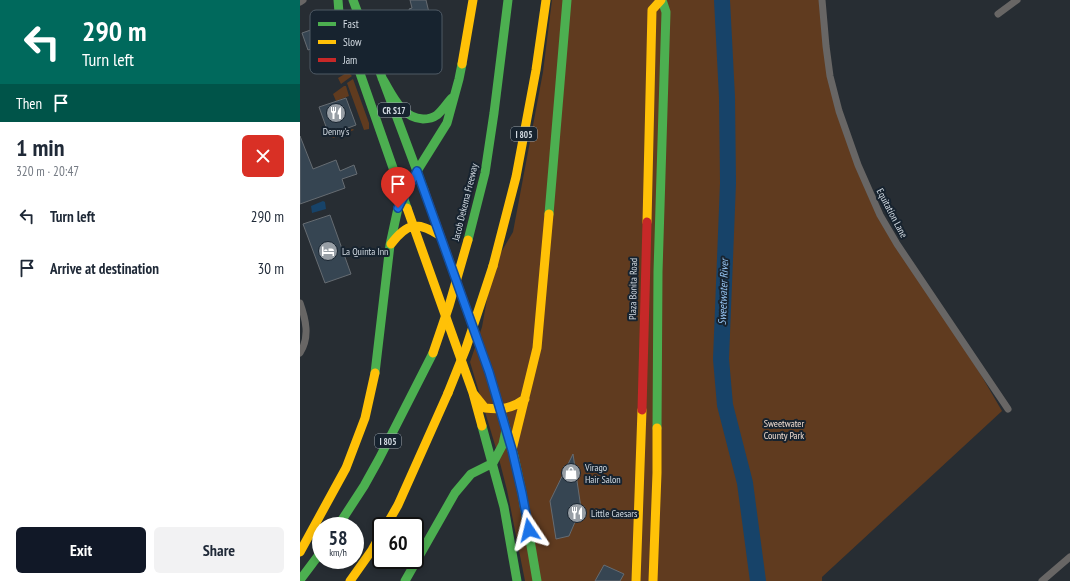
<!DOCTYPE html>
<meta charset="utf-8">
<style>
body{margin:0;font-family:"PT Sans Narrow",sans-serif;background:#f2f2f3;color:#1f2937;height:100vh;display:flex;flex-direction:column;font-size:15px;white-space:nowrap}
*{box-sizing:border-box;margin:0}
p{font-size:13px;color:#747a83}
.icon{flex:none;width:22px;height:22px;fill:none;stroke:currentColor;stroke-width:2;stroke-linecap:round;stroke-linejoin:round}
.map{position:relative;flex:1;overflow:hidden}
.details{display:flex;flex-direction:column;background:#fff;width:300px}
.details>*{flex:none}
.guide{background:#00695c;color:#fff;overflow:hidden}
.speed{position:absolute;left:12px;top:517px;display:flex;gap:8px;font-size:20px;font-weight:700;text-align:center}
.speed>*{display:grid;place-content:center;width:52px;height:52px;border-radius:50%;background:#fff;box-shadow:0 2px 6px #0003;line-height:1}
.speed small{font-size:10px;font-weight:400}
.speed .limit{border:2px solid #111;border-radius:6px;background:#fff;color:#111}
.pin{position:absolute;display:grid;place-items:center;width:34px;height:34px;color:#fff;margin:-41px -17px;border-radius:50% 50% 50% 0;rotate:-45deg;box-shadow:0 0 4px #0007}
.pin .icon{rotate:45deg}
.me{position:absolute;width:44px;margin:-22px;rotate:350deg;stroke-linejoin:round;filter:drop-shadow(0 0 3px #0008)}
.turn{display:flex;align-items:center;gap:14px;height:84px;padding:0 16px;font-size:18px}
.turn .icon{width:52px;height:52px;stroke-width:2.5}
.turn b{display:block;font-size:28px;line-height:34px}
.then{display:flex;align-items:center;height:38px;padding:0 16px;background:#0003;gap:8px;font-size:15px}
.round{display:grid;place-items:center;flex:none;width:42px;height:42px;border-radius:6px;background:#f2f2f3}
.headline{display:flex;align-items:center;justify-content:space-between;height:68px;padding:0 16px}
h1{font-size:24px;font-weight:700;line-height:30px}
.cta{display:flex;gap:8px;margin-top:auto;padding:8px 16px}
.cta a{flex:1;height:46px;border-radius:6px;background:#111827;color:#fff;font-size:16px;font-weight:700;line-height:46px;text-align:center}
.cta a+a{background:#f2f2f3;color:#1f2937}
ul{padding:0;list-style:none}
li{display:flex;align-items:center;gap:12px;height:52px;padding:0 16px}
li div{flex:1}
li b{display:block;font-size:15px}
li em{font-style:normal}
main{display:flex;flex:1;min-height:0}
.map>svg:first-child{display:block}
.green{fill:#603b1f}
.water{fill:#174369}
.lines{fill:none;stroke-linecap:round;stroke-linejoin:round}
.river{stroke:#174369;stroke-width:16}
.building{fill:#364552;stroke:#666c72}
.street{stroke:#686665;stroke-width:7}
.fast{stroke:#4caf50;stroke-width:9}
.slow{stroke:#ffc107;stroke-width:9}
.jam{stroke:#c62828;stroke-width:9}
.slow-bridge{stroke:#ffc107;stroke-width:9}
.route-casing{stroke:#114b97;stroke-width:10}
.route{stroke:#1a73e8;stroke-width:7}
.labels{text-anchor:middle;dominant-baseline:central;stroke-width:4;stroke-linejoin:round;paint-order:stroke}
.shield{fill:#17232f;stroke:#9ba4ad;stroke-width:1}
.shield-label{font-size:9px;font-weight:bold;fill:#d3dbe3}
.poi-label{font-size:10px;fill:#d3dbe3;stroke:#17232f;text-anchor:start}
.street-label{font-size:10px;fill:#d3dbe3;stroke:#17232f}
.park-label{font-size:10px;fill:#f2ded2;stroke:#17232f}
.water-label{font-size:11px;font-style:italic;fill:#96c5f3;stroke:#17232f}
.key{fill:#17232f;stroke:#4f5a65;stroke-width:1}
.key-label{font-size:11px;fill:#d3dbe3}
</style>
<main>
<section class="details">
<div class="guide">
<div class="turn"><svg class="icon" aria-label="left" viewBox="0 0 24 24"><path d="M17 20v-9H6M10 6l-5 5 5 5"/></svg><div><b>290 m</b>Turn left</div></div>
<div class="then">Then<svg class="icon" aria-label="arrive" viewBox="0 0 24 24"><path d="M6 21V4h12l-3 4 3 4H6"/></svg></div>
</div>
<div class="headline"><div><h1>1 min</h1><p>320 m · 20:47</p></div><a class="round" style="background:#d93025;color:#fff"><svg class="icon" aria-label="close" viewBox="0 0 24 24"><path d="M6 6l12 12M18 6L6 18"/></svg></a></div>
<ul>
<li><svg class="icon" aria-label="left" viewBox="0 0 24 24"><path d="M17 20v-9H6M10 6l-5 5 5 5"/></svg><div><b>Turn left</b></div><em>290 m</em></li>
<li><svg class="icon" aria-label="arrive" viewBox="0 0 24 24"><path d="M6 21V4h12l-3 4 3 4H6"/></svg><div><b>Arrive at destination</b></div><em>30 m</em></li>
</ul>
<div class="cta"><a>Exit</a><a>Share</a></div>
</section>
<div class="map">
<svg width="770" height="581" viewBox="0 0 770 581">
<rect width="100%" height="100%" fill="#272d33"/>
<!-- green -->
<path class="green" d="M252 0H522L530 72 569 198 681 375 702 411 522 577V581H225L207 490 198 455 170 362 182 327 193 266 213 232 243 72Z
M48 72 52 76 41 84 38 78Z
M53 79 69 123V129L64 130 47 83Z
M44 86H46L49 96 36 101 33 94Z
M48 129V130L53 129 54 130 33 138 31 135Z"/>
<!-- water -->
<path class="water" d="M23 201 25 202 26 209 12 213 11 206Z"/>
<g class="lines">
<!-- river -->
<path class="river" d="M422 0 427 97 428 183 421 359 425 405 445 483 458 581"/>
</g>
<!-- building -->
<path class="building" d="M110 0H126L131 21 115 27 109 9 112 8Z
M25 25 31 42 8 50 2 33Z
M46 98 56 125 29 135 19 107Z
M0 136 13 169 36 160 40 171 54 165 57 174 42 179 45 188 0 204Z
M30 215 51 274 25 283 3 224Z
M273 454 281 508 269 536 256 539 250 501Z
M304 565 324 574 320 581H295Z"/>
<g class="lines">
<!-- street -->
<path class="street" d="M522 0 526 46 530 76 539 111 558 165 580 215 597 244 708 409
M0 2 3 0
M698 14 717 0
M0 303C6 320 10 337 0 353
M742 581 770 557"/>
<!-- fast -->
<path class="fast" d="M38 0 39 13 107 208
M53 0 124 190
M82 78C92 94 101 118 123 119 128 119 133 118 137 115 143 110 147 103 152 98
M249 214 267 0
M168 240 185 173 194 113 208 0
M75 373 90 245 98 208 117 171 147 123 159 79 162 64
M201 412 214 456 222 493 237 581
M182 426 204 507 217 581
M357 428 358 272 366 12 362 0
M38 526 64 486 79 459 133 353
M0 580 21 552
M105 581 155 493 171 474 193 463 203 444 206 430"/>
<!-- slow -->
<path class="slow" d="M162 64 173 0
M107 208 173 393 182 426
M347 222 352 10 361 0
M91 244C107 223 117 221 139 235
M193 266 216 177 236 70 246 0
M173 393 185 408C201 410 211 409 225 399
M212 450 237 348 249 214
M86 526 98 505 148 393
M0 552 46 468 65 418 75 373
M50 581 72 550 81 534
M336 581 342 410
M353 581 357 473V428"/>
<!-- jam -->
<path class="jam" d="M124 190 189 372 201 412
M342 410 347 222"/>
<!-- slow-bridge -->
<path class="slow-bridge" d="M133 353 149 306 168 240
M148 393 166 348 193 266"/>
</g>
<g class="lines">
<defs>
<path id="route" d="M98 208 117 171 189 372 212 450 222 493 229 530"/>
</defs>
<!-- route casing -->
<use href="#route" class="route-casing"/>
<!-- route -->
<use href="#route" class="route"/>
</g>
<!-- icons -->
<defs>
<symbol id="restaurant-disc" viewBox="-11 -11 22 22"><circle r="9.5" fill="#979ea5" stroke="#17232f"/><path d="M-5-6h1v4h1v-4h1v4h1v-4h1v5L-1.5 .5V6h-2V.5L-5-1ZM5-6V6H3V1.5H1.5Q1.5-4 5-6Z" fill="#fff"/></symbol>
<symbol id="hotel-disc" viewBox="-11 -11 22 22"><circle r="9.5" fill="#979ea5" stroke="#17232f"/><path d="M-6-4.5h1.5V1H6V5H4.5V3h-9V5H-6ZM-4 0a1.8 1.8 0 1 1 3.6 0ZM.5 0V-2.5h3Q6-2.5 6 0Z" fill="#fff"/></symbol>
<symbol id="shop-disc" viewBox="-11 -11 22 22"><circle r="9.5" fill="#979ea5" stroke="#17232f"/><path d="M-5-2.5h2.3a2.7 3.5 0 0 1 5.4 0H5L5.5 6h-11ZM-1.5-2.5h3a1.5 2.3 0 0 0-3 0Z" fill="#fff"/></symbol>
</defs>
<g fill-rule="evenodd">
<use href="#restaurant-disc" x="25" y="102" width="22" height="22"/>
<use href="#hotel-disc" x="17" y="240" width="22" height="22"/>
<use href="#shop-disc" x="260" y="462" width="22" height="22"/>
<use href="#restaurant-disc" x="266" y="502" width="22" height="22"/>
</g>
<g class="labels">
<!-- shield labels -->
<g class="shield">
<rect x="78" y="103" width="32" height="14" rx="3"/>
<rect x="211" y="127" width="26" height="14" rx="3"/>
<rect x="75" y="434" width="26" height="14" rx="3"/>
</g>
<g class="shield-label">
<text x="94" y="110">CR S17</text>
<text x="224" y="134">I 805</text>
<text x="88" y="441">I 805</text>
</g>
<!-- poi labels -->
<g class="poi-label">
<text x="36" y="131" text-anchor="middle">Denny's</text>
<text x="42" y="251">La Quinta Inn</text>
<text x="285" y="467">Virago<tspan x="285" dy="12">Hair Salon</tspan></text>
<text x="291" y="513">Little Caesars</text>
</g>
<!-- street labels -->
<g class="street-label">
<text transform="translate(165 202) rotate(-76)">Jacob Dekema Freeway</text>
<text transform="translate(592 213) rotate(62)">Equitation Lane</text>
<text transform="translate(333 289) rotate(-89)">Plaza Bonita Road</text>
</g>
<!-- park labels -->
<g class="park-label">
<text x="484" y="423">Sweetwater<tspan x="484" dy="12">County Park</tspan></text>
</g>
<!-- water labels -->
<g class="water-label">
<text transform="translate(423 292) rotate(-88)">Sweetwater River</text>
</g>
</g>
<!-- legend -->
<rect x="10" y="10" width="132" height="64" rx="6" class="key"/>
<rect x="18" y="22" width="18" height="4" fill="#4caf50"/>
<rect x="18" y="40" width="18" height="4" fill="#ffc107"/>
<rect x="18" y="58" width="18" height="4" fill="#c62828"/>
<g class="key-label">
<text x="43" y="28">Fast</text>
<text x="43" y="46">Slow</text>
<text x="43" y="64">Jam</text>
</g>
</svg>
<div class="speed"><div>58<small>km/h</small></div><div class="limit">60</div></div>
<div class="pin" style="left:98px;top:208px;background:#d93025"><svg class="icon" aria-label="arrive" viewBox="0 0 24 24"><path d="M6 21V4h12l-3 4 3 4H6"/></svg></div>
<svg class="me" style="left:229px;top:530px" viewBox="-20 -20 40 40"><path d="M0-17L14 15 0 8-14 15z" fill="#1a73e8" stroke="#fff" stroke-width="4"/></svg>
</div>
</main>
